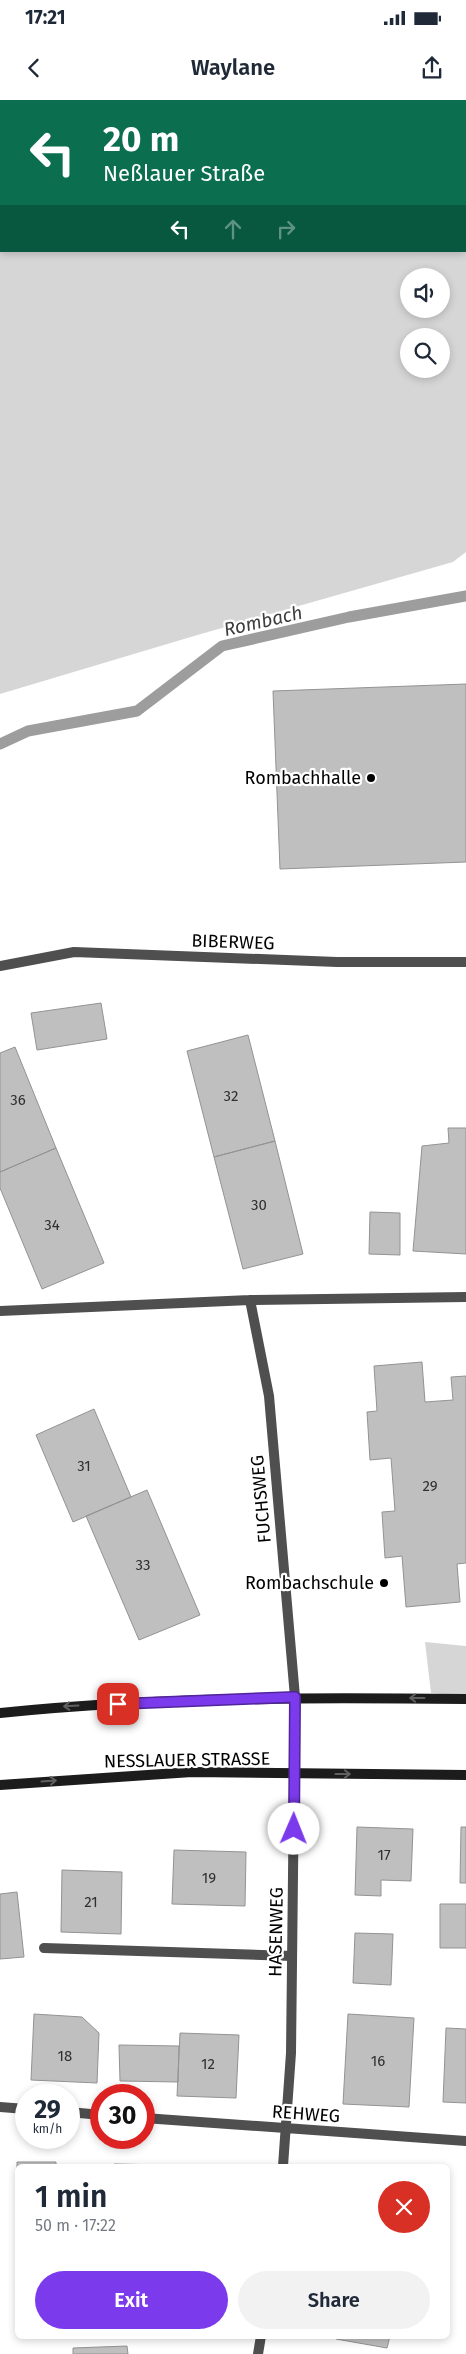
<!DOCTYPE html>
<meta charset="utf-8">
<style>
body{margin:0;font-family:"Fira Sans",sans-serif;background:#f2f2f3;color:#1f2937;height:100vh;display:flex;flex-direction:column;font-size:19px;white-space:nowrap}
*{box-sizing:border-box;margin:0}
p{font-size:16px;color:#747a83}
.icon{flex:none;width:28px;height:28px;fill:none;stroke:currentColor;stroke-width:2;stroke-linecap:round;stroke-linejoin:round}
.map{position:relative;flex:1;overflow:hidden}
.details{position:absolute;left:15px;top:2064px;width:435px;height:175px;display:flex;flex-direction:column;background:#fff;border-radius:8px;box-shadow:0 2px 8px #0003}
.details>*{flex:none}
.guide{position:absolute;left:0px;top:0px;width:466px;height:152px;box-shadow:0 2px 8px #0003;background:#0b6e4f;color:#fff;overflow:hidden}
.controls{position:absolute;left:400px;top:168px;display:grid;gap:10px}
.controls a{display:grid;place-items:center;width:50px;height:50px;border-radius:50%;background:#fff;box-shadow:0 2px 8px #0003;font-size:25px}
.speed{position:absolute;left:15px;top:1984px;display:flex;gap:10px;font-size:25px;font-weight:700;text-align:center}
.speed>*{display:grid;place-content:center;width:65px;height:65px;border-radius:50%;background:#fff;box-shadow:0 2px 8px #0003;line-height:1}
.speed small{font-size:12px;font-weight:400}
.speed .limit{border:8px solid #d22;background:#fff;color:#111}
.pin{position:absolute;display:grid;place-items:center;width:42px;height:42px;color:#fff;margin:-21px;border-radius:10px;box-shadow:0 2px 8px #0006}
.me{position:absolute;width:55px;margin:-28px;rotate:1deg;stroke-linejoin:round;filter:drop-shadow(0 0 4px #0008)}
.turn{display:flex;align-items:center;gap:18px;height:105px;padding:0 20px;font-size:22px}
.turn .icon{width:65px;height:65px;stroke-width:2.5}
.turn b{display:block;font-size:35px;line-height:42px}
.lanes{display:flex;align-items:center;height:48px;padding:0 20px;background:#0003;justify-content:center;gap:25px;direction:ltr}
.lanes .off{opacity:.35}
.round{display:grid;place-items:center;flex:none;width:52px;height:52px;border-radius:26px;background:#f2f2f3}
.head{display:flex;align-items:center;justify-content:space-between;height:85px;padding:0 20px}
h1{font-size:30px;font-weight:600;line-height:38px}
.action{display:flex;gap:10px;margin-top:auto;padding:10px 20px}
.action a{flex:1;height:58px;border-radius:30px;background:#7c3aed;color:#fff;font-size:20px;font-weight:600;line-height:58px;text-align:center}
.action a+a{background:#f2f2f3;color:#1f2937}
.status{display:flex;justify-content:space-between;align-items:center;height:35px;padding:0 25px;background:#fff;direction:ltr}
.status svg{height:14px;fill:currentColor}
header{display:flex;justify-content:space-between;align-items:center;height:65px;padding:0 20px;background:#fff;font-size:22px;font-weight:600}
.map>svg:first-child{display:block}
.green{fill:#d6d6d6;fill-rule:evenodd}
.lines{fill:none;stroke-linecap:round;stroke-linejoin:round}
.stream{stroke:#9d9d9d;stroke-width:11}
.building{fill:#bfbfbf;stroke:#939393}
.lane{stroke:#4f4f4f;stroke-width:10}
.street{stroke:#4f4f4f;stroke-width:10}
.secondary{stroke:#1c1c1c;stroke-width:10}
.oneway{stroke:#606060}
.route-casing{stroke:#51269a;stroke-width:12}
.route{stroke:#7c3aed;stroke-width:9}
.poi-dot{fill:#000;stroke:#fff;stroke-width:2}
.labels{text-anchor:middle;dominant-baseline:central;stroke-width:4.5;stroke-linejoin:round;paint-order:stroke}
.number-label{font-size:15px;fill:#303030}
.poi-label{font-size:18px;fill:#000;stroke:#fff;text-anchor:end}
.street-label{font-size:18px;fill:#000;stroke:#fff}
.water-label{font-size:19px;font-style:italic;fill:#3e3e3e;stroke:#fff}
</style>
<div class="status"><b>17:21</b><svg viewBox="0 0 49 12"><path d="M0 12V9h3v3zM5 12V6h3v6zM10 12V3h3v9zM15 12V0h3v12zM26 1h20v11H26zM47 4h2v5h-2z"/></svg></div>
<header><svg class="icon" aria-label="back" viewBox="0 0 24 24"><path d="M15 5l-7 7 7 7"/></svg>Waylane<svg class="icon" aria-label="share" viewBox="0 0 24 24"><path d="M12 15V3M7 8l5-5 5 5M5 13v7h14v-7"/></svg></header>
<div class="map">
<svg width="466" height="2254" viewBox="0 0 466 2254">
<rect width="100%" height="100%" fill="#fff"/>
<!-- green -->
<path class="green" d="M0 0H466V452L453 462 194 536 0 594ZM1 1H465V151H1ZM409 176H441V209H409ZM409 236H441V269H409Z
M425 1542 466 1546V1596L431 1593Z"/>
<g class="lines">
<!-- stream -->
<path class="stream" d="M0 644 28 631 137 611 222 546 349 517 466 496"/>
</g>
<!-- building -->
<path class="building" d="M466 584V762L280 769 273 591Z
M101 903 107 939 37 950 31 913Z
M248 935 275 1041 214 1057 187 951Z
M15 947 56 1048 0 1072V953Z
M448 1028H466V1154L413 1151 422 1046 449 1043Z
M275 1041 303 1154 243 1169 214 1057Z
M56 1048 104 1163 42 1189 0 1088V1072Z
M370 1112 400 1113V1155L369 1154Z
M422 1262 425 1302 453 1300 451 1277 466 1276V1463L457 1464 460 1502 406 1507 402 1456 385 1458 382 1412 395 1411 391 1358 370 1360 367 1312 377 1311 374 1266Z
M94 1309 131 1397 73 1422 36 1335Z
M147 1390 200 1515 139 1540 86 1416Z
M357 1727 413 1729 411 1781 381 1780V1796L355 1795Z
M461 1727H466V1783H460Z
M174 1750 246 1752 245 1806 172 1804Z
M62 1770 122 1772 121 1834 61 1832Z
M17 1792 24 1857 0 1859V1794Z
M440 1804H466V1848H440Z
M355 1833 393 1834 391 1885 353 1883Z
M34 1914 82 1917 99 1933 97 1983 31 1980Z
M348 1914 414 1918 409 2007 343 2004Z
M446 1928 466 1929V2003L443 2002Z
M180 1933 239 1935 236 1998 177 1996Z
M119 1945 179 1946 178 1982 120 1981Z
M17 2062H56V2066H18L17 2099Z
M114 2064 165 2065V2066H114Z
M336 2236H390L387 2248 336 2239Z
M127 2246 128 2254H73V2248Z"/>
<g class="lines">
<!-- lane -->
<path class="lane" d="M44 1848 292 1856"/>
<!-- street -->
<path class="street" d="M0 866 74 852 337 862H466
M250 1200 269 1296 295 1597 291 1953 283 2066
M0 1211 250 1200 466 1197
M0 2007 26 2009
M69 2012 101 2015
M144 2018 466 2041
M258 2254 261 2236"/>
<!-- secondary -->
<path class="secondary" d="M0 1613C155 1597 310 1597 466 1599
M0 1685 192 1672 466 1675"/>
</g>
<!-- one-way arrows -->
<defs><path id="oneway-shaft" d="M-6 0H5M1.5-3L5.5 0L1.5 3" fill="none" stroke-width="1.6" stroke-linecap="round" stroke-linejoin="round" transform="scale(1.25)"/></defs>
<g class="oneway">
<use href="#oneway-shaft" transform="translate(417 1598) rotate(-180)"/>
<use href="#oneway-shaft" transform="translate(71 1606) rotate(177)"/>
<use href="#oneway-shaft" transform="translate(343 1674)"/>
<use href="#oneway-shaft" transform="translate(49 1681) rotate(-4)"/>
</g>
<g class="lines">
<defs>
<path id="route" d="M118 1604 295 1597 294 1729"/>
</defs>
<!-- route casing -->
<use href="#route" class="route-casing"/>
<!-- route -->
<use href="#route" class="route"/>
</g>
<!-- markers -->
<g class="poi-dot">
<circle cx="371" cy="678" r="5"/>
<circle cx="384" cy="1483" r="5"/>
</g>
<g class="labels">
<!-- number labels -->
<g class="number-label">
<text x="231" y="996">32</text>
<text x="18" y="1000">36</text>
<text x="259" y="1105">30</text>
<text x="52" y="1125">34</text>
<text x="84" y="1366">31</text>
<text x="430" y="1386">29</text>
<text x="143" y="1465">33</text>
<text x="384" y="1755">17</text>
<text x="209" y="1778">19</text>
<text x="91" y="1802">21</text>
<text x="65" y="1956">18</text>
<text x="378" y="1961">16</text>
<text x="208" y="1964">12</text>
</g>
<!-- poi labels -->
<g class="poi-label">
<text x="361" y="678">Rombachhalle</text>
<text x="374" y="1483">Rombachschule</text>
</g>
<!-- street labels -->
<g class="street-label">
<text transform="translate(233 842) rotate(2)">BIBERWEG</text>
<text transform="translate(261 1399) rotate(-95)">FUCHSWEG</text>
<text transform="translate(187 1660) rotate(-1)">NESSLAUER STRASSE</text>
<text transform="translate(276 1832) rotate(-89)">HASENWEG</text>
<text transform="translate(306 2014) rotate(4)">REHWEG</text>
</g>
<!-- water labels -->
<g class="water-label">
<text transform="translate(263 521) rotate(-13)">Rombach</text>
</g>
</g>
</svg>
<div class="controls">
<a><svg class="icon" aria-label="sound" viewBox="0 0 24 24"><path d="M4 9h4l5-4v14l-5-4H4zM17 9q2 3 0 6"/></svg></a>
<a><svg class="icon" aria-label="search" viewBox="0 0 24 24"><circle cx="10" cy="10" r="6"/><path d="M15 15l6 6"/></svg></a>
</div>
<div class="speed"><div>29<small>km/h</small></div><div class="limit">30</div></div>
<div class="pin" style="left:118px;top:1604px;background:#d93025"><svg class="icon" aria-label="arrive" viewBox="0 0 24 24"><path d="M6 21V4h12l-3 4 3 4H6"/></svg></div>
<svg class="me" style="left:294px;top:1729px" viewBox="-20 -20 40 40"><circle r="19" fill="#fff"/><path d="M0-13L10 11 0 6-10 11z" fill="#7c3aed"/></svg>
<div class="guide">
<div class="turn"><svg class="icon" aria-label="left" viewBox="0 0 24 24"><path d="M17 20v-9H6M10 6l-5 5 5 5"/></svg><div><b>20 m</b>Neßlauer Straße</div></div>
<div class="lanes"><svg class="icon" aria-label="left" viewBox="0 0 24 24"><path d="M17 20v-9H6M10 6l-5 5 5 5"/></svg><svg class="icon off" aria-label="ahead" viewBox="0 0 24 24"><path d="M12 20V5M6 11l6-6 6 6"/></svg><svg class="icon off" aria-label="right" viewBox="0 0 24 24"><path d="M7 20v-9h11M14 6l5 5-5 5"/></svg></div>
</div>
<section class="details">
<div class="head"><div><h1>1 min</h1><p>50 m · 17:22</p></div><a class="round" style="background:#d93025;color:#fff"><svg class="icon" aria-label="close" viewBox="0 0 24 24"><path d="M6 6l12 12M18 6L6 18"/></svg></a></div>
<div class="action"><a>Exit</a><a>Share</a></div>
</section>
</div>
